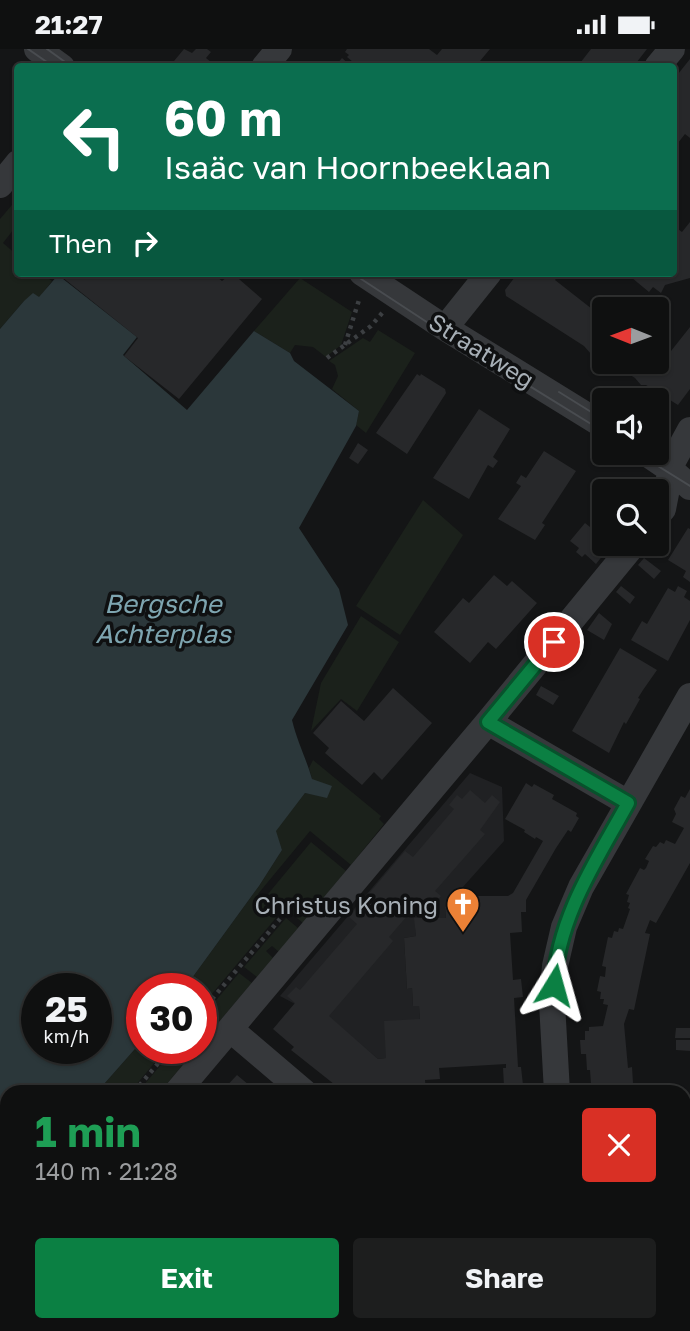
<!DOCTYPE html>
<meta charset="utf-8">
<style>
body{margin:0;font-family:"Golos Text",sans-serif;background:#1d1e1e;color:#f1f3f6;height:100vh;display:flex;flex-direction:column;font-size:26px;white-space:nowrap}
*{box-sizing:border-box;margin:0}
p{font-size:23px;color:#9b9d9f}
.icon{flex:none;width:38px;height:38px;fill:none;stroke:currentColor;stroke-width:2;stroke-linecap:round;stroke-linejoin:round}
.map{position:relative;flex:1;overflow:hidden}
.panel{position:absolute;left:0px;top:1036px;width:691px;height:247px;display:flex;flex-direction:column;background:#0f1010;border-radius:21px 21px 0 0;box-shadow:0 2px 5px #0004,0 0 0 2px #2f3030}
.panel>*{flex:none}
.banner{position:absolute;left:14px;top:14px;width:663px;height:214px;border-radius:7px;box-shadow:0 2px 5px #0004,0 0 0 2px #2f3030;background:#0b6e4f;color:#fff;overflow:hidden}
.needle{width:46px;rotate:271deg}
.tools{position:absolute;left:592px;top:248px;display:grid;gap:14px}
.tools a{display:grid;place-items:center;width:77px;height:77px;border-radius:7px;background:#0f1010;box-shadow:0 2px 5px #0004,0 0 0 2px #2f3030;font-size:35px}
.speed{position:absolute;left:21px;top:924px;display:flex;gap:14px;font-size:35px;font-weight:700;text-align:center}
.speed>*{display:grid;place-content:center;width:91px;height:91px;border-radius:50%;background:#0f1010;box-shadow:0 2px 5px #0004,0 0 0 2px #2f3030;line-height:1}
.speed small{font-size:18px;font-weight:400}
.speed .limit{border:10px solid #d22;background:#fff;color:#111}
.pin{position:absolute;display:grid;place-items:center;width:60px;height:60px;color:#fff;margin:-30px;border:4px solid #fff;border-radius:50%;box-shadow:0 2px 7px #0007}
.me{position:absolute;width:77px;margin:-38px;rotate:8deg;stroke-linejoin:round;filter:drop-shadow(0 0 5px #0008)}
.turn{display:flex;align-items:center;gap:24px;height:147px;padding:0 35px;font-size:32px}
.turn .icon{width:91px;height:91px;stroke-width:2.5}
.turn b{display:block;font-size:49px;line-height:60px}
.then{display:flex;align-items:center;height:66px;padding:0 35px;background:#0003;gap:14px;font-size:26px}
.round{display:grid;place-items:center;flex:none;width:74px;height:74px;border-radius:7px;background:#1d1e1e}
.summary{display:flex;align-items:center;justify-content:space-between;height:119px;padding:0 35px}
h1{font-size:42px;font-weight:700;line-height:52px;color:#1e9e55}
.button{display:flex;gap:14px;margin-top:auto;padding:14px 35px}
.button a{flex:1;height:80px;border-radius:7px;background:#0b8043;color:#fff;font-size:28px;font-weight:700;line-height:80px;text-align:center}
.button a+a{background:#1d1e1e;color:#f1f3f6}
.status{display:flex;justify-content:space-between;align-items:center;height:49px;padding:0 35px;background:#0f1010;direction:ltr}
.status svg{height:19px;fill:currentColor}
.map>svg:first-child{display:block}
.built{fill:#202123}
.green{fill:#1b211b}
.water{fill:#2b373a;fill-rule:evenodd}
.building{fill:#27282a}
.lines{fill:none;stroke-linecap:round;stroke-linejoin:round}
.path{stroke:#3c3f42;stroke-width:4.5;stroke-dasharray:3.5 5;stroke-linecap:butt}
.minor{stroke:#36383b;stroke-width:26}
.tram{stroke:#494c50;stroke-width:2}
.route-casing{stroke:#07532c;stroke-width:18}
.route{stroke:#0b8043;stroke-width:12}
.labels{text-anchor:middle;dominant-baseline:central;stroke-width:7;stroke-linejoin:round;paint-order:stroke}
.street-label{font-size:24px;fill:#a7afb6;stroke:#0f1011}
.poi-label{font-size:24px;fill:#a7afb6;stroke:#0f1011;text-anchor:end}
.water-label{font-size:26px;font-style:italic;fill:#7ea5b0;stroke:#0f1011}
</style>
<div class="status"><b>21:27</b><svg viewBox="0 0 49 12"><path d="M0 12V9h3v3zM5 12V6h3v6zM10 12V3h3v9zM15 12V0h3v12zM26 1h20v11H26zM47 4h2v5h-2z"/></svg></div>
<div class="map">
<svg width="690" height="1282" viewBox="0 0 690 1282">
<rect width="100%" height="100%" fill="#141516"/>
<!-- built -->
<path class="built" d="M470 724 502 738 504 792 445 858 446 869H415L416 887 404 889 407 940 412 939 413 957H419L420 970 386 1009 378 1010 329 968 312 964 280 947Z"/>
<!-- green -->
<path class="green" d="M17 150V176L3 194 17 206 18 224H41L52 232 39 249 24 252 0 280V170Z
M300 229 352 263 341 296 326 308 313 298 295 296 290 304 254 282Z
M378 281 415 304 366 384 356 376 359 362 332 340 338 327 335 316 329 312 363 289 370 293Z
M423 451 463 486 400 586 356 557Z
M361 567 399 593 357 662 341 650 311 682 321 634Z
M313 711 381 767 379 770 384 775 351 816 310 782 258 845 280 864 201 958V940H184L259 837 282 801 275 782 305 744 327 748 312 730 309 719Z
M311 793 346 822 303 874 268 845Z
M286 869 298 879 279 903 272 897 266 902 273 909 257 928 244 918Z
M239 924 252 934 201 994V969Z
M142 992V999H167L130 1043H97Z
M175 999H197L160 1043H138Z
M7 1121V1276H36L31 1282H0V1124Z"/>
<!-- water -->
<path class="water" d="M58 226 137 288 123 306 187 361 254 282 290 304 294 312 359 362 356 377 299 479 339 540 348 576 292 671C297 692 306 709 312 730L332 737 327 749 305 744 276 782 282 801 259 837 184 940H142V992L97 1043H7V1121L0 1124V280L24 252 33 244 39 248ZM37 940H96V999H37Z
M36 1276H116L120 1282H31Z"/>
<!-- building -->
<path class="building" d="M184 0 192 4 196 0H207L211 3 206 9 217 18H169Z
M347 0H429L437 6 442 0H490L475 18H360L356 14 357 12 353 13 347 8 349 6 345 3Z
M591 0H647L633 18H577Z
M342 9 352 18H329L337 15Z
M690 10V89L685 85 674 99V30Z
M690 173V229L665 236 661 244 653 238 649 243 626 224H674V177L682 183Z
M57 224H212L222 232 232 224 262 250 179 350 124 307 138 289Z
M518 224H554L558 227 555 231 601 267 604 263V294L596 304 591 305 584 297 506 247 505 241Z
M690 278V340L678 356 646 336H641L635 329 610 313H656V293L671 302Z
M417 325 420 327 421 325 445 340 446 344 407 405 376 384Z
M479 360 510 380 493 408 498 412 493 419 488 416 469 450 433 429Z
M358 394 368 401 358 415 349 409Z
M544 402 576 422 542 474 545 476 535 491 498 470 521 437 516 434 521 426 526 429Z
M585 474 604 489V495H612L596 515 585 505 582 508 576 503 579 499 570 492Z
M688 479 690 480V533L683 528 686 522 668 511Z
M644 509 661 522 654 530 638 516Z
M494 526 507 537 512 532 537 554 496 600 488 593 470 614 434 583 463 549 469 554Z
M621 537 635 548 630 555 616 543Z
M678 537 687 542 684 548 690 552V571L668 612 631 591 642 572 647 575 668 539 675 543Z
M599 564 612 575 604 591 587 581Z
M571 598 579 603 564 622 557 617Z
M620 599 657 621 643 641 638 649 640 650 626 675 624 673 609 704 572 682Z
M541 637 559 647 553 656 536 646Z
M393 639 432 674 382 731 374 723 362 736 325 704 329 699 313 684 341 652 364 672Z
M526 734 532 738 534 735 554 746 552 750 577 764 576 767 579 769 571 783 568 781 556 799 526 851V863H521L522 883 510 884 513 931 521 930 523 948 514 949 518 1018H521L523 1036 504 1037 503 1019H506V1015L439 1019 440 1030 425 1031 426 1043H344L291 1001 294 998 273 980 295 954 287 947 296 938 300 941 357 875 349 868 405 802 413 808 454 760 449 756 457 746 462 750 470 741 485 754 492 746 500 753 480 781 485 785 435 842 441 847 427 863 420 864 414 859 389 888 393 892 329 967 378 1010 386 1009 384 972 420 970 419 957H413L412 939 407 940 404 889 416 887 414 869H446L445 858 454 848H467L475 857 474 847H508L513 844 543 792 536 788 535 790 524 783 525 781 505 770Z
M690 740V814L656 874 650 871 645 884 650 885 634 961 629 960 624 975 628 1019 632 1018 633 1034 628 1035 629 1043H588V1036L591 1035 590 1021H587L586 1005H581L580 991H585V982H589V978L603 977 608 956 603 955 604 950H600L601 943 597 942 600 927 605 928 606 918 602 917 608 888 612 889 614 882 618 883 619 879 623 880 630 860 628 859 630 854 627 853 629 846 626 845 640 819 644 821 646 819 649 812 645 810 653 797 656 798 660 793 664 795 666 791 675 795 684 779 672 773 676 765 674 760 681 747 685 749Z
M676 979H690V989H675Z
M676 991H690V1002L676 1001Z
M237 1026 249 1036 258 1043H221Z
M684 1074 690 1075V1096H684Z
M684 1153H689L688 1173H684Z
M253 1276H300L292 1282H245Z
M514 1276V1279H519V1276L538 1278 539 1282H503V1277Z
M605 1276H647V1282H602V1277Z"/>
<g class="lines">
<!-- path -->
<path class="path" d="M345 296 359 251
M327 309 371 277 383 263
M201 963 280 870
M134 1043 171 999
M139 1276 145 1282"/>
<!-- minor -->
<path class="minor" d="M37 0 62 18
M264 18 279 0
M657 18 672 0
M0 136 18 114
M362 224 445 279 604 377
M445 279 489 224
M646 404 671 421 690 438
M656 468 663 460 672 414 690 381
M488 673 628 754
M230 980 304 1043
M177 1043 488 673 634 495
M557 1043 552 954 555 917 564 878 581 838 690 647
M684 1196H690
M194 1276 199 1282
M569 1276 570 1282
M355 1282 365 1276"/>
<!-- tram -->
<path class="tram" d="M28 0 54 18
M47 0 72 18
M352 224 442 283 604 383
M559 343 604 371
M637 404 690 437"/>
</g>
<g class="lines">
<defs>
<path id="route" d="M554 593 488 673 628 754C596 812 558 868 554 936"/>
</defs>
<!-- route casing -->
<use href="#route" class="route-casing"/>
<!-- route -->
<use href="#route" class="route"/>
</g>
<!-- icons -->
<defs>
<symbol id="church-pin" viewBox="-11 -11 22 30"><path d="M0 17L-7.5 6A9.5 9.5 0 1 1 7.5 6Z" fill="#ec8136" stroke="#0f1011"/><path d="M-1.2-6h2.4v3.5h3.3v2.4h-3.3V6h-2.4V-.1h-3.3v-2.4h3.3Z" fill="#fff"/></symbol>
</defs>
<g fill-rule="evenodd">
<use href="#church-pin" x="444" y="836" width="38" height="52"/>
</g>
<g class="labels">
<!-- street labels -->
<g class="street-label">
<text transform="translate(482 301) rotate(32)">Straatweg</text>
</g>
<!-- poi labels -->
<g class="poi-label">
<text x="438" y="855">Christus Koning</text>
</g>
<!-- water labels -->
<g class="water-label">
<text x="163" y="554">Bergsche<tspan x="163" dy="30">Achterplas</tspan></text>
</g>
</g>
</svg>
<div class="tools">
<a><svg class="needle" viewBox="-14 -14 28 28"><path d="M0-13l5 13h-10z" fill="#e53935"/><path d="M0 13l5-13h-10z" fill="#9b9d9f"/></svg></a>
<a><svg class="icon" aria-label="sound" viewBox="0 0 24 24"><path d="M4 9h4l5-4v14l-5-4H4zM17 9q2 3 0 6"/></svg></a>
<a><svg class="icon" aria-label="search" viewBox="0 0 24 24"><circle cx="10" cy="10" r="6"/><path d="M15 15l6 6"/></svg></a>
</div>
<div class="speed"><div>25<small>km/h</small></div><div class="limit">30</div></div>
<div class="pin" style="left:554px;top:593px;background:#d93025"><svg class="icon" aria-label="arrive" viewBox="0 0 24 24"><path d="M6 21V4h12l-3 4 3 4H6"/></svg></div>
<svg class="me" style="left:554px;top:936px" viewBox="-20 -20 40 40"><path d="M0-17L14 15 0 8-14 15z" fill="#0b8043" stroke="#fff" stroke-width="4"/></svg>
<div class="banner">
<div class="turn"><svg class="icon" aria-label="left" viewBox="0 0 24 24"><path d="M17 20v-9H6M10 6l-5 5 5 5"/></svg><div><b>60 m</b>Isaäc van Hoornbeeklaan</div></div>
<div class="then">Then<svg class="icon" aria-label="right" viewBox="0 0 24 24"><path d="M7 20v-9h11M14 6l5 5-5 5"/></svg></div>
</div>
<section class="panel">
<div class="summary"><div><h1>1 min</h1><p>140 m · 21:28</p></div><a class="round" style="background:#d93025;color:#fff"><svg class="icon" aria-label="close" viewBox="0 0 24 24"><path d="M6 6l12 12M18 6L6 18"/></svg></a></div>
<div class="button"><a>Exit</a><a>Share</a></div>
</section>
</div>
